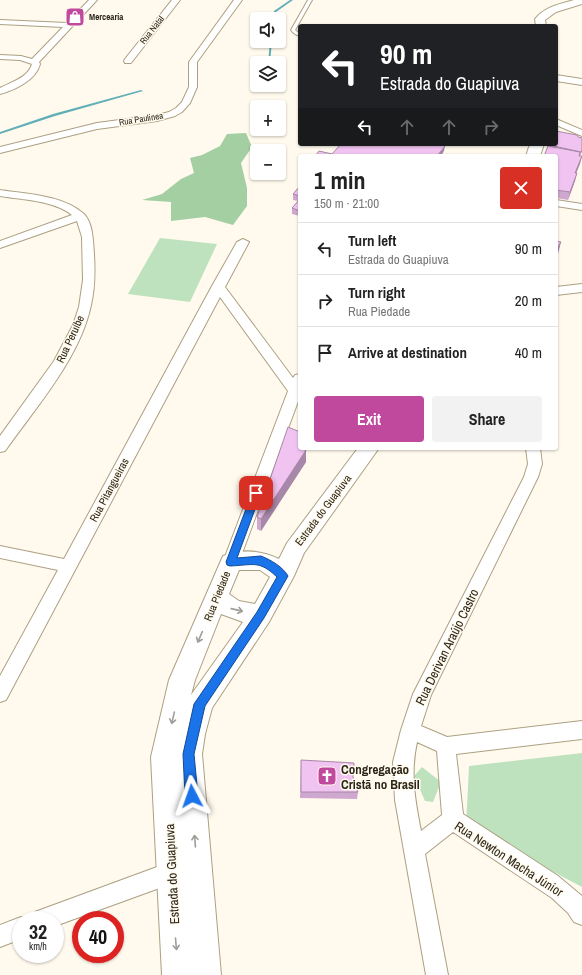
<!DOCTYPE html>
<meta charset="utf-8">
<style>
body{margin:0;font-family:"Archivo Narrow",sans-serif;background:#f2f2f2;color:#222;height:100vh;display:flex;flex-direction:column;font-size:15px;white-space:nowrap}
*{box-sizing:border-box;margin:0}
p{font-size:13px;color:#767676}
.icon{flex:none;width:22px;height:22px;fill:none;stroke:currentColor;stroke-width:2;stroke-linecap:round;stroke-linejoin:round}
.map{position:relative;flex:1;overflow:hidden}
.sheet{position:absolute;left:298px;top:154px;width:260px;height:296px;display:flex;flex-direction:column;background:#fff;border-radius:4px;box-shadow:0 1px 3px #0004}
.sheet>*{flex:none}
.hud{position:absolute;left:298px;top:24px;width:260px;height:122px;border-radius:4px;box-shadow:0 1px 3px #0004;background:#202124;color:#fff;overflow:hidden}
.controls{position:absolute;left:250px;top:12px;display:grid;gap:8px}
.controls a{display:grid;place-items:center;width:36px;height:36px;border-radius:4px;background:#fff;box-shadow:0 1px 3px #0004;font-size:20px}
.speed{position:absolute;left:12px;top:911px;display:flex;gap:8px;font-size:20px;font-weight:700;text-align:center}
.speed>*{display:grid;place-content:center;width:52px;height:52px;border-radius:50%;background:#fff;box-shadow:0 1px 3px #0004;line-height:1}
.speed small{font-size:10px;font-weight:400}
.speed .limit{border:6px solid #d22;background:#fff;color:#111}
.pin{position:absolute;display:grid;place-items:center;width:34px;height:34px;color:#fff;margin:-17px;border-radius:8px;box-shadow:0 2px 6px #0006}
.me{position:absolute;width:44px;margin:-22px;rotate:356deg;stroke-linejoin:round;filter:drop-shadow(0 0 3px #0008)}
.turn{display:flex;align-items:center;gap:14px;height:84px;padding:0 16px;font-size:18px}
.turn .icon{width:52px;height:52px;stroke-width:2.5}
.turn b{display:block;font-size:28px;line-height:34px}
.lanes{display:flex;align-items:center;height:38px;padding:0 16px;background:#0003;justify-content:center;gap:20px;direction:ltr}
.lanes .off{opacity:.35}
.round{display:grid;place-items:center;flex:none;width:42px;height:42px;border-radius:4px;background:#f2f2f2}
.head{display:flex;align-items:center;justify-content:space-between;height:68px;padding:0 16px}
h1{font-size:24px;font-weight:700;line-height:30px}
.cta{display:flex;gap:8px;margin-top:auto;padding:8px 16px}
.cta a{flex:1;height:46px;border-radius:4px;background:#c0499e;color:#fff;font-size:16px;font-weight:700;line-height:46px;text-align:center}
.cta a+a{background:#f2f2f2;color:#222}
ul{padding:0;list-style:none}
li{display:flex;align-items:center;gap:12px;height:52px;padding:0 16px;border-top:1px solid #e0e0e0}
li div{flex:1}
li b{display:block;font-size:15px}
li em{font-style:normal}
.map>svg:first-child{display:block}
.green{fill:#bee2bd}
.forest{fill:#a3cfa3}
.lines{fill:none;stroke-linecap:round;stroke-linejoin:round}
.stream{fill:#61afb7;fill-rule:evenodd}
.lane-casing{stroke:#aca082;stroke-width:2}
.street-casing{stroke:#aca082;stroke-width:2}
.secondary-casing{stroke:#aca082;stroke-width:2}
.lane{fill:#fff;fill-rule:evenodd}
.street{fill:#fff;fill-rule:evenodd}
.secondary{fill:#fff;fill-rule:evenodd}
.wall{fill:#cea8ce}
.shaded-wall{fill:#a888a8}
.building{fill:#f0c3f0;stroke:#a888a8}
.oneway{stroke:#9f9d98}
.route{fill:#1a73e8;stroke:#114b97}
.labels{text-anchor:middle;dominant-baseline:central;stroke-width:3;stroke-linejoin:round;paint-order:stroke}
.far-poi-label{font-size:9px;font-weight:bold;fill:#2a2619;stroke:#fffaed;text-anchor:start}
.far-street-label{font-size:9px;fill:#2a2619;stroke:#fffaed}
.street-label{font-size:11px;fill:#2a2619;stroke:#fffaed}
.near-street-label{font-size:13px;fill:#2a2619;stroke:#fffaed}
.near-poi-label{font-size:13px;font-weight:bold;fill:#2a2619;stroke:#fffaed;text-anchor:start}
</style>
<div class="map">
<svg width="582" height="975" viewBox="0 0 582 975">
<rect width="100%" height="100%" fill="#fffaed"/>
<!-- green -->
<path class="green" d="M160 238 217 244 190 302 128 294Z
M582 753V887L466 826 469 766Z
M422 767 441 782 433 802 425 801 414 776Z"/>
<!-- forest -->
<path class="forest" d="M246 133 252 147 241 163 247 188V206L233 225 205 217 171 221V202L142 200 162 194 181 179 194 173 190 158 202 155 220 146 227 134Z"/>
<g class="lines">
<!-- stream -->
<path class="stream" d="M290 0H293L276 12 275 19H273L274 11Z
M270 41H272L270 63H268Z
M141 90 143 91 55 116 0 134V132L53 114Z"/>
<defs>
<path id="lane" d="M308 0H312L295 30 300 34V36C296 35 293 33 291 30Z"/>
<path id="street" d="M89 0H97L39 62 40 64C36 80 15 90 0 94V88C11 82 28 78 32 64L20 60 0 59V55L21 56 32 59 63 27 0 24V20L67 23Z
M172 0H180L131 63H125L124 61 125 59Z
M234 0H242L197 62V87L190 103 182 112 175 116 157 121 97 129 0 153V147L97 123 157 115 169 112 176 108 182 102 189 87V62Z
M556 75 582 79V85L556 81Z
M556 119 582 130V136L556 125Z
M0 190C26 194 63 195 84 214 93 223 93 241 94 254 95 271 95 288 91 305 80 358 36 407 5 451L0 452V436L54 361 73 325 79 307 83 280 82 237 77 221 0 248V241L72 215C53 200 23 200 0 196Z
M556 200 582 204V210L556 206Z
M243 239 249 242 225 287 293 378 295 375 300 374V396L237 567 231 568 225 567 223 562 288 391 220 297 6 700 0 702V676L58 570 0 558V546L64 559 212 286 237 242Z
M582 284V292L556 295V287Z
M526 448H540L542 464 538 477 431 695 421 726 447 737 582 721V739L456 754 463 814 558 876 582 896V925L574 922 568 913 552 898 453 832 425 854 448 975H426L395 800 393 762 401 730 413 694 524 477 528 464ZM417 742 437 751 442 815 421 831C415 800 410 774 417 742Z
M176 860 183 864 187 871 183 878 176 882 55 926V920H32L35 912 43 909Z
M21 917 28 920H21V939L0 947V925Z"/>
<path id="secondary" d="M574 0H582V4L556 12 545 20 546 26H536L535 19C544 7 560 4 574 0Z
M530 144H544L540 156H526Z
M358 448H379L304 553 294 576 269 622 212 708 205 734 202 754 221 975H162L151 757 169 680 223 556C242 549 261 550 279 559L287 543ZM239 570H260L270 577 255 604 239 601 229 594ZM221 614 243 622 191 695 195 680Z"/>
</defs>
<!-- lane casing -->
<use href="#lane" class="lane-casing"/>
<!-- street casing -->
<use href="#street" class="street-casing"/>
<!-- secondary casing -->
<use href="#secondary" class="secondary-casing"/>
<!-- lane -->
<use href="#lane" class="lane"/>
<!-- street -->
<use href="#street" class="street"/>
<!-- secondary -->
<use href="#secondary" class="secondary"/>
</g>
<!-- wall -->
<path class="wall" d="M578 137 582 152 580 156 579 155V156H582L576 173 575 181 568 200 556 198V156L549 146 550 144Z
M300 186V216L292 214V208L298 201 293 200V194Z
M300 448H308L306 450V462L261 531 257 529V517Z
M301 760 358 792 357 799 300 798Z"/>
<!-- shaded-wall -->
<path class="shaded-wall" d="M445 146 444 151 441 156H437Z
M582 156 580 164 573 181 575 173Z
M577 173 575 181 568 200 570 192Z
M561 242 558 254 556 257V250Z
M300 448H308L306 450V462L261 531V519Z"/>
<!-- building -->
<path class="building" d="M556 131 577 135 578 137 582 138V150L581 152 549 145 550 144H556Z
M341 144H438L445 146 437 156H432L427 155 426 156H315L319 151 332 154Z
M548 146 580 152 579 156H582L575 173H577L570 192 556 190V156H544Z
M300 186V196L293 194Z
M300 199V211L292 208Z
M556 241 561 242 556 250Z
M288 427 300 432V448L306 450 261 519 257 517Z
M301 760 354 763 353 777 358 792H301Z"/>
<!-- one-way arrows -->
<defs><path id="oneway-shaft" d="M-6 0H5M1.5-3L5.5 0L1.5 3" fill="none" stroke-width="1.6" stroke-linecap="round" stroke-linejoin="round"/></defs>
<g class="oneway">
<use href="#oneway-shaft" transform="translate(237 610) rotate(13)"/>
<use href="#oneway-shaft" transform="translate(200 637) rotate(113)"/>
<use href="#oneway-shaft" transform="translate(173 718) rotate(103)"/>
<use href="#oneway-shaft" transform="translate(195 841) rotate(-94)"/>
<use href="#oneway-shaft" transform="translate(176 944) rotate(85)"/>
</g>
<!-- route -->
<path class="route" d="M256 490 261 493 237 558 261 556C271 560 283 567 288 576L264 618 205 706 194 754 198 796 196 800 192 802 187 800 185 796 183 754 194 704 257 612 277 577C259 560 254 565 230 566L227 565 226 562 252 493Z"/>
<!-- icons -->
<defs>
<symbol id="shop-square" viewBox="-11 -11 22 22"><rect x="-9" y="-9" width="18" height="18" rx="4" fill="#c0499e" stroke="#fffaed"/><path d="M-5-2.5h2.3a2.7 3.5 0 0 1 5.4 0H5L5.5 6h-11ZM-1.5-2.5h3a1.5 2.3 0 0 0-3 0Z" fill="#fff"/></symbol>
<symbol id="church-square" viewBox="-11 -11 22 22"><rect x="-9" y="-9" width="18" height="18" rx="4" fill="#c0499e" stroke="#fffaed"/><path d="M-1.2-6h2.4v3.5h3.3v2.4h-3.3V6h-2.4V-.1h-3.3v-2.4h3.3Z" fill="#fff"/></symbol>
</defs>
<g fill-rule="evenodd">
<use href="#shop-square" x="64" y="6" width="22" height="22"/>
<use href="#church-square" x="316" y="765" width="22" height="22"/>
</g>
<g class="labels">
<!-- far-poi labels -->
<g class="far-poi-label">
<text x="89" y="17">Mercearia</text>
</g>
<!-- far-street labels -->
<g class="far-street-label">
<text transform="translate(152 30) rotate(-52)">Rua Natal</text>
<text transform="translate(141 119) rotate(-9)">Rua Paulinea</text>
</g>
<!-- street labels -->
<g class="street-label">
<text transform="translate(70 339) rotate(-65)">Rua Peruíbe</text>
<text transform="translate(109 490) rotate(-62)">Rua Pitangueiras</text>
<text transform="translate(323 510) rotate(-53)">Estrada do Guapiuva</text>
<text transform="translate(217 596) rotate(-68)">Rua Piedade</text>
</g>
<!-- near-street labels -->
<g class="near-street-label">
<text transform="translate(447 647) rotate(-64)">Rua Derivan Araújo Castro</text>
<text transform="translate(509 859) rotate(33)">Rua Newton Macha Júnior</text>
<text transform="translate(172 874) rotate(-93)">Estrada do Guapiuva</text>
</g>
<!-- near-poi labels -->
<g class="near-poi-label">
<text x="341" y="769">Congregação<tspan x="341" dy="15">Cristã no Brasil</tspan></text>
</g>
</g>
</svg>
<div class="controls">
<a><svg class="icon" aria-label="sound" viewBox="0 0 24 24"><path d="M4 9h4l5-4v14l-5-4H4zM17 9q2 3 0 6"/></svg></a>
<a><svg class="icon" aria-label="layers" viewBox="0 0 24 24"><path d="M12 4l9 5-9 5-9-5zM3 14l9 5 9-5"/></svg></a>
<a>+</a>
<a>−</a>
</div>
<div class="speed"><div>32<small>km/h</small></div><div class="limit">40</div></div>
<div class="pin" style="left:256px;top:493px;background:#d93025"><svg class="icon" aria-label="arrive" viewBox="0 0 24 24"><path d="M6 21V4h12l-3 4 3 4H6"/></svg></div>
<svg class="me" style="left:192px;top:796px" viewBox="-20 -20 40 40"><path d="M0-17L14 15 0 8-14 15z" fill="#1a73e8" stroke="#fff" stroke-width="4"/></svg>
<div class="hud">
<div class="turn"><svg class="icon" aria-label="left" viewBox="0 0 24 24"><path d="M17 20v-9H6M10 6l-5 5 5 5"/></svg><div><b>90 m</b>Estrada do Guapiuva</div></div>
<div class="lanes"><svg class="icon" aria-label="left" viewBox="0 0 24 24"><path d="M17 20v-9H6M10 6l-5 5 5 5"/></svg><svg class="icon off" aria-label="ahead" viewBox="0 0 24 24"><path d="M12 20V5M6 11l6-6 6 6"/></svg><svg class="icon off" aria-label="ahead" viewBox="0 0 24 24"><path d="M12 20V5M6 11l6-6 6 6"/></svg><svg class="icon off" aria-label="right" viewBox="0 0 24 24"><path d="M7 20v-9h11M14 6l5 5-5 5"/></svg></div>
</div>
<section class="sheet">
<div class="head"><div><h1>1 min</h1><p>150 m · 21:00</p></div><a class="round" style="background:#d93025;color:#fff"><svg class="icon" aria-label="close" viewBox="0 0 24 24"><path d="M6 6l12 12M18 6L6 18"/></svg></a></div>
<ul>
<li><svg class="icon" aria-label="left" viewBox="0 0 24 24"><path d="M17 20v-9H6M10 6l-5 5 5 5"/></svg><div><b>Turn left</b><p>Estrada do Guapiuva</p></div><em>90 m</em></li>
<li><svg class="icon" aria-label="right" viewBox="0 0 24 24"><path d="M7 20v-9h11M14 6l5 5-5 5"/></svg><div><b>Turn right</b><p>Rua Piedade</p></div><em>20 m</em></li>
<li><svg class="icon" aria-label="arrive" viewBox="0 0 24 24"><path d="M6 21V4h12l-3 4 3 4H6"/></svg><div><b>Arrive at destination</b></div><em>40 m</em></li>
</ul>
<div class="cta"><a>Exit</a><a>Share</a></div>
</section>
</div>
